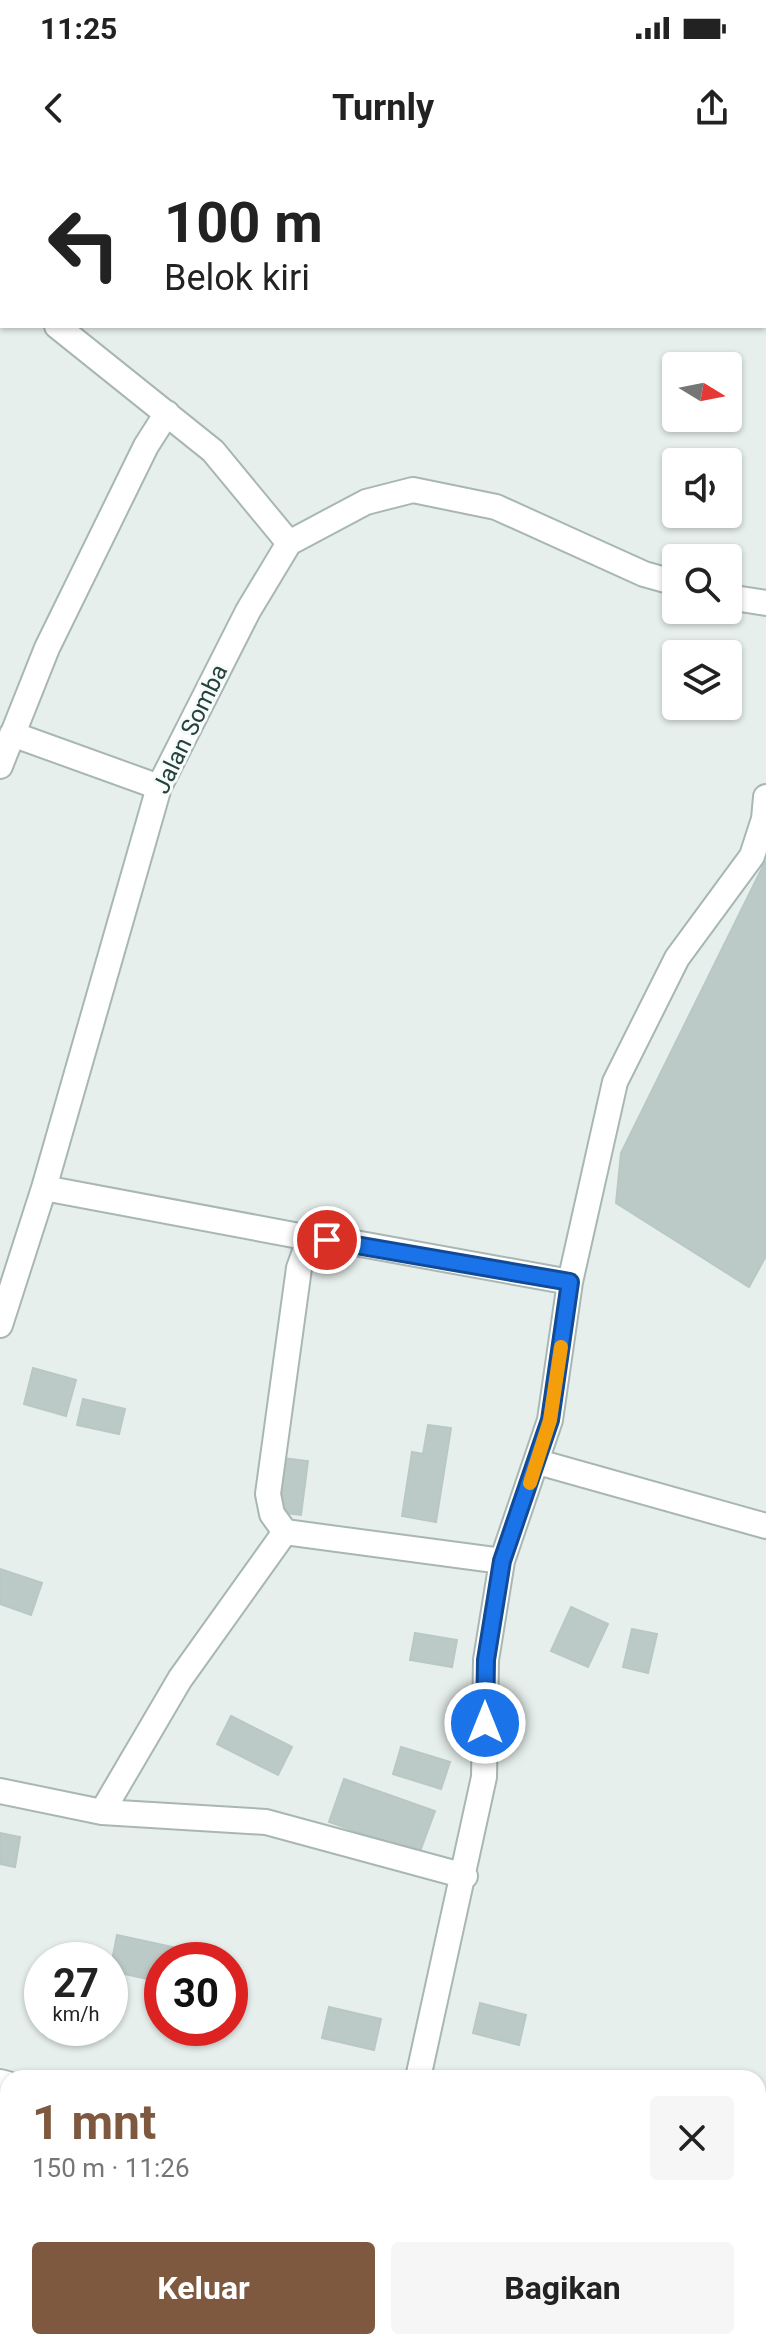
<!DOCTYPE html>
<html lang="id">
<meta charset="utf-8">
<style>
body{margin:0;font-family:Roboto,sans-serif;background:#f6f6f6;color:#222;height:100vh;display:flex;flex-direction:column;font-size:30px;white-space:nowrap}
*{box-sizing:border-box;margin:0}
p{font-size:26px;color:#767676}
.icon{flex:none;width:44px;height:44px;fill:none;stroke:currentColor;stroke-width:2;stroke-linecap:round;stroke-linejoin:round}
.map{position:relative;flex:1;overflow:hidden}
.sheet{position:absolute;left:0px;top:1910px;width:766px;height:280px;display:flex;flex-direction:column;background:#fff;border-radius:24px 24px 0 0;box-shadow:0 2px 6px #0004}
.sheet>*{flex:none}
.banner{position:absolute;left:0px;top:0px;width:766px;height:168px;box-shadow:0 2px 6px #0004;background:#fff;color:#222;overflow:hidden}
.needle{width:52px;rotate:100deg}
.tools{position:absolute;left:662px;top:192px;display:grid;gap:16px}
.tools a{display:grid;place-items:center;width:80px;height:80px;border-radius:8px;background:#fff;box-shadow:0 2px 6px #0004;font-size:40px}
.speed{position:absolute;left:24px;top:1782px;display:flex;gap:16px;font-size:40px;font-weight:700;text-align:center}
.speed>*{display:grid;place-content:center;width:104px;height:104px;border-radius:50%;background:#fff;box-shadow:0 2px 6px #0004;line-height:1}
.speed small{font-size:20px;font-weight:400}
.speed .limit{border:12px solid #d22;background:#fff;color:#111}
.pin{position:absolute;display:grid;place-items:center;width:68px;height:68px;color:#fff;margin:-34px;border:4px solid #fff;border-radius:50%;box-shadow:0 2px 8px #0007}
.me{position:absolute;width:88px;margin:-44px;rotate:0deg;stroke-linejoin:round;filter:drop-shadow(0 0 6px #0008)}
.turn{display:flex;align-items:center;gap:28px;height:168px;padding:0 32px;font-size:36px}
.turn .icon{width:104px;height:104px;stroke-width:2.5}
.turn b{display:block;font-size:56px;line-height:68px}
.round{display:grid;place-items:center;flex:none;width:84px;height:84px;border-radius:8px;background:#f6f6f6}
.overview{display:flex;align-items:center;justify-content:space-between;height:136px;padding:0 32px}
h1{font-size:48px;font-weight:700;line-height:60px;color:#7f593f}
.button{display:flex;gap:16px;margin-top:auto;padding:16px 32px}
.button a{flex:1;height:92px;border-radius:8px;background:#7f593f;color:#fff;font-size:32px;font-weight:700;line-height:92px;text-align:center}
.button a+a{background:#f6f6f6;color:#222}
.status{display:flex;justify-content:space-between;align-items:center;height:56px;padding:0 40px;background:#fff;direction:ltr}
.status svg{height:22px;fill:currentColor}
header{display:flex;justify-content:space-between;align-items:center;height:104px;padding:0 32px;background:#fff;font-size:36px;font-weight:700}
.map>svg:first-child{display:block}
.built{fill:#d4dfdb}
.building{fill:#bbcac6;stroke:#b8c8c4;stroke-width:2}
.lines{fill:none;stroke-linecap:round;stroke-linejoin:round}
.street-casing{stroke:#a8b7b4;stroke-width:28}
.street{stroke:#fff;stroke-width:24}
.route-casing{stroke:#114b97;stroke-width:20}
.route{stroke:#1a73e8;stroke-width:14}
.slow{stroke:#f59e0b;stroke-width:14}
.labels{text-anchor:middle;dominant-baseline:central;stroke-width:6;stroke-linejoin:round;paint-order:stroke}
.street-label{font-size:24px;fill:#24413e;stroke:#f7fbf9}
</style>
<div class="status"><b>11:25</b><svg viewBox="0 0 49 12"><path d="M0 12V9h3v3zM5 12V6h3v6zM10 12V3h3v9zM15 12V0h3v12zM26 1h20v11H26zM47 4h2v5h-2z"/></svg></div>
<header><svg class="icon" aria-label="back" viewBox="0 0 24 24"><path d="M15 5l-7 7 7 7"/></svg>Turnly<svg class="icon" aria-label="share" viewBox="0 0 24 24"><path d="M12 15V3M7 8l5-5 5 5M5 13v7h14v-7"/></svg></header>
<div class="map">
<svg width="766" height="2190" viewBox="0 0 766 2190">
<rect width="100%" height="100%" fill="#e6efec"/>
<!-- built -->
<path class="built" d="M0 1932 8 1933V2182H52L50 2190H0Z"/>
<!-- building -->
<path class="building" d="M766 700V1096L749 1127 616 1043 621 993Z
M33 1208 76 1220 66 1256 24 1244Z
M83 1239 125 1249 119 1274 77 1265Z
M428 1265 451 1268 436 1362 402 1356 412 1292 423 1294Z
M283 1298 308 1301 301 1355 276 1352Z
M0 1409 42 1423 31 1455 0 1444Z
M571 1447 608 1464 588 1507 551 1491Z
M632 1469 657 1474 648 1513 623 1507Z
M415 1473 457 1480 452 1507 410 1500Z
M231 1556 292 1587 278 1615 217 1584Z
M401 1587 450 1602 441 1629 393 1614Z
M344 1619 435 1651 419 1694 329 1662Z
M0 1673 20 1677 15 1707 0 1704Z
M117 1775 177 1788 175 1800H162V1822L110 1811Z
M480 1843 526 1855 519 1885 473 1873Z
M329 1847 381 1859 374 1890 322 1878Z
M18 2182H49L48 2188Z
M376 2182H425L422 2190H397Z"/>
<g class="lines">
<defs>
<path id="street" d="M0 118 2 120
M0 145 2 142
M57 166 213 291 289 383
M728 437 766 443
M12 574 159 627
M0 606 47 488 146 286 167 253
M44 1028 310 1078
M0 1165 44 1028 159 627 248 451 289 383 366 342 413 330 496 347 644 414 676 423
M538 1302 766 1366
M285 1372 180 1519 102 1652 266 1662 465 1716
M502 1401 285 1372 272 1354 268 1334 299 1108 310 1078 344 1081 570 1122
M0 1631 102 1652
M418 1918 484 1617 486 1500 502 1401 550 1260 570 1122 615 922 677 798 752 696 764 659 766 637
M0 1922 8 1924
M758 2177 766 2182
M349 2190 351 2182
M658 2190 661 2182"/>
</defs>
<!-- street casing -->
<use href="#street" class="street-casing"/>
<!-- street -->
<use href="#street" class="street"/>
</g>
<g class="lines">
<defs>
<path id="route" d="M327 1080 570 1122 550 1260 502 1401 486 1500 485 1563"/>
</defs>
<!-- route casing -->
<use href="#route" class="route-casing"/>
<!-- route -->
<use href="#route" class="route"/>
<!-- slow -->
<path class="slow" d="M530 1323 550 1260 561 1187"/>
</g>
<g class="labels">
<!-- street labels -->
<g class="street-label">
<text transform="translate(190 569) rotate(-64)">Jalan Somba</text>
</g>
</g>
</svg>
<div class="tools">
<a><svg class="needle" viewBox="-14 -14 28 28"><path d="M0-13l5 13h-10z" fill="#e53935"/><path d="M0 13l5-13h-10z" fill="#767676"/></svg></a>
<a><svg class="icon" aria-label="sound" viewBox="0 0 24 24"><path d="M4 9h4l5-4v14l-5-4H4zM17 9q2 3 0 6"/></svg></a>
<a><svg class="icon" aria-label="search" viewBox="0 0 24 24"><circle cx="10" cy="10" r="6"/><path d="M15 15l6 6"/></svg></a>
<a><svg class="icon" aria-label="layers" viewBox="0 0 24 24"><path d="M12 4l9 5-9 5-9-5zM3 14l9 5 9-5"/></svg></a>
</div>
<div class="speed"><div>27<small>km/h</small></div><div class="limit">30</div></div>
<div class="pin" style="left:327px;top:1080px;background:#d93025"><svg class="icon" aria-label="arrive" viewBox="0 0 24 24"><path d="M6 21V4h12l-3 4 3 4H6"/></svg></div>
<svg class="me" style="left:485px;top:1563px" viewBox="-20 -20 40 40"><circle r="17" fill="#1a73e8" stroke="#fff" stroke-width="3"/><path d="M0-11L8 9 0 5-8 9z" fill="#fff"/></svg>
<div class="banner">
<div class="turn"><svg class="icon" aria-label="left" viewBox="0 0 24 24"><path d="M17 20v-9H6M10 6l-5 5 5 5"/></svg><div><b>100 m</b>Belok kiri</div></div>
</div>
<section class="sheet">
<div class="overview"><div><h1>1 mnt</h1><p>150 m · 11:26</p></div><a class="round"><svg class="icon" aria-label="close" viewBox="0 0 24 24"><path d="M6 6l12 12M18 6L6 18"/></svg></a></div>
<div class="button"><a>Keluar</a><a>Bagikan</a></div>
</section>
</div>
